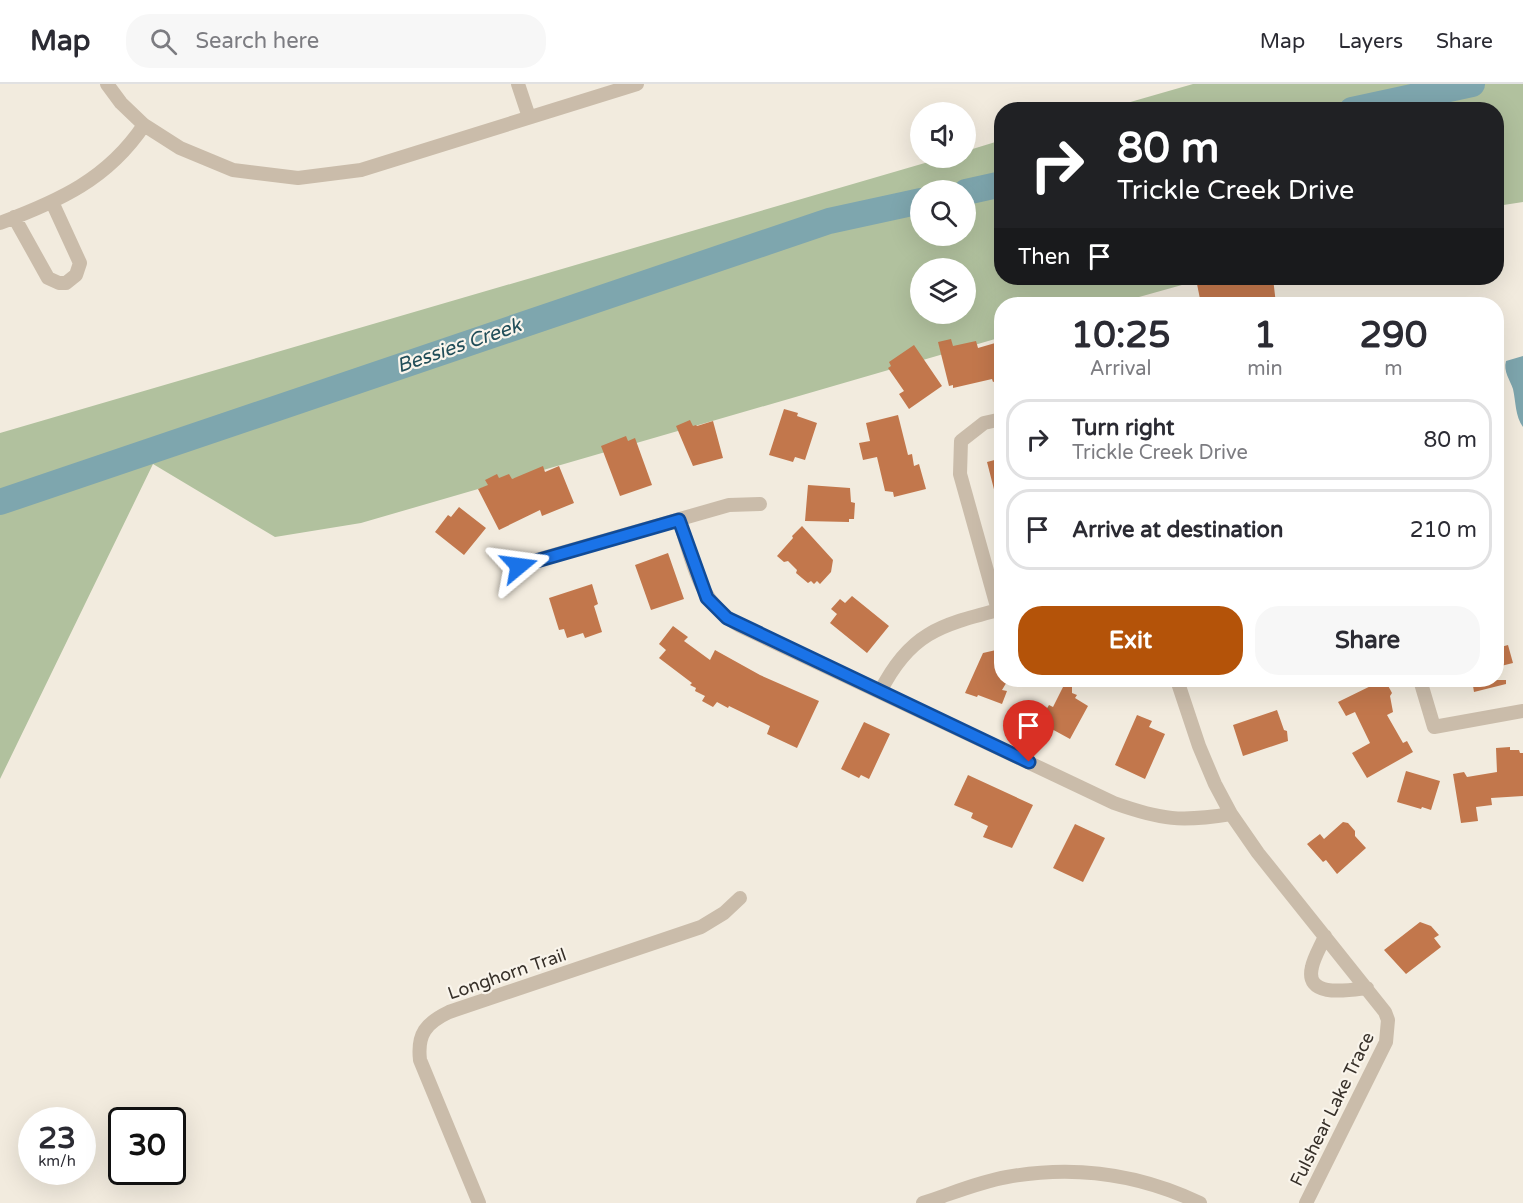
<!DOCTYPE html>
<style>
body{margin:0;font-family:"Varela Round",sans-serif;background:#f7f7f7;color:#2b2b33;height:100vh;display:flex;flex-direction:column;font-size:22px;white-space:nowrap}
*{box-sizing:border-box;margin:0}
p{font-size:20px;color:#7c7c81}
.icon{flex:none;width:33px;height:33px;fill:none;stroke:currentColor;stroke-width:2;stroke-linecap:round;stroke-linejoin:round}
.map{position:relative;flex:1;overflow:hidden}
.details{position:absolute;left:994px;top:213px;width:510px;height:390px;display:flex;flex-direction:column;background:#fff;border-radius:24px;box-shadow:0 6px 24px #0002}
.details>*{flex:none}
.hud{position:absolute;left:994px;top:18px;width:510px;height:183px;border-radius:24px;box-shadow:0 6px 24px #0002;background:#202124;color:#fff;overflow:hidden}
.fabs{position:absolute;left:910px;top:18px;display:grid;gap:12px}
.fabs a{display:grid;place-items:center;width:66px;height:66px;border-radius:50%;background:#fff;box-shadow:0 6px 24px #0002;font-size:30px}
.speed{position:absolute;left:18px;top:1023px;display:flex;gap:12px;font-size:30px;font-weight:700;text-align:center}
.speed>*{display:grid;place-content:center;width:78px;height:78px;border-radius:50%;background:#fff;box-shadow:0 6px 24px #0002;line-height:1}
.speed small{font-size:15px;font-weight:400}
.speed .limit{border:3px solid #111;border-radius:9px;background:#fff;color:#111}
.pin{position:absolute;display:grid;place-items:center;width:51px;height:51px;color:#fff;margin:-62px -26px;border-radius:50% 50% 50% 0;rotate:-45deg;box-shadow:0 0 6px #0007}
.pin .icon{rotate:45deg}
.me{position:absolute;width:66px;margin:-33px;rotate:74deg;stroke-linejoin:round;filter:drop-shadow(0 0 4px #0008)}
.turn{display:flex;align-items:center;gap:21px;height:126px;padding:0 24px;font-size:27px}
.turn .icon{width:78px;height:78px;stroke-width:2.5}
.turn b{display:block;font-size:42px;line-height:51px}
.then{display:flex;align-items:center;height:57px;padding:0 24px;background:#0003;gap:12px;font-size:22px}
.eta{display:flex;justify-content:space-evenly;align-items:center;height:102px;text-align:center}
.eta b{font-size:36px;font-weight:700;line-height:42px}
.action{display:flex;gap:12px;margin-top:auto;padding:12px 24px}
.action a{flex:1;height:69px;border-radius:24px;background:#b45309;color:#fff;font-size:24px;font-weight:700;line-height:69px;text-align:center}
.action a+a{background:#f7f7f7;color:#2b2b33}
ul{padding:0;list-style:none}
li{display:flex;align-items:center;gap:18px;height:81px;margin:0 12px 9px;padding:0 12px;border:3px solid #e1e1e2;border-radius:24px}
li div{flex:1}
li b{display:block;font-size:22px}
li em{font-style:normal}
header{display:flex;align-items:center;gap:36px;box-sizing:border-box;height:84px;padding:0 30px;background:#fff;border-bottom:2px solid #e1e1e2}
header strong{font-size:28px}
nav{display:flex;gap:33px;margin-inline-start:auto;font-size:21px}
.search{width:420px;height:54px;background:#f7f7f7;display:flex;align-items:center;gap:15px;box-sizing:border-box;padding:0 21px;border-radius:24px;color:#7c7c81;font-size:22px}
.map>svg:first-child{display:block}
.green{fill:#b1c19e;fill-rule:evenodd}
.water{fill:#7ea6ae}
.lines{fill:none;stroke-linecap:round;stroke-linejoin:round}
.river{stroke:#7ea6ae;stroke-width:26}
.building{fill:#c2774c}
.minor{stroke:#cabcaa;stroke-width:14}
.route-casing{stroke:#114b97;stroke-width:15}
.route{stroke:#1a73e8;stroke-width:10}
.labels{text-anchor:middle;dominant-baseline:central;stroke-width:4.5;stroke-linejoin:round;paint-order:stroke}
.street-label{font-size:18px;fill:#373029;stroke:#f9f4eb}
.water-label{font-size:20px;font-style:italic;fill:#204d58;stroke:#f9f4eb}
</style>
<header>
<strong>Map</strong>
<div class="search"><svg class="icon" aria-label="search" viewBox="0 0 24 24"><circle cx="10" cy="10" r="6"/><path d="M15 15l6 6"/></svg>Search here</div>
<nav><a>Map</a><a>Layers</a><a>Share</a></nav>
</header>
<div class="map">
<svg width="1523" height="1119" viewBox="0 0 1523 1119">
<rect width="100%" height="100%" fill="#f2ebde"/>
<!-- green -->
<path class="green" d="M1193 0H1523V118L1497 122V26L1106 25Z
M1002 56V194H1207L1114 220H1002V253L361 439 275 453 153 380 0 695V349L942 74H966V67ZM921 106H966V152H921ZM921 184H966V230H921Z"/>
<!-- water -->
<path class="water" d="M1523 272V343C1515 332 1516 318 1513 305 1510 296 1503 287 1506 277Z"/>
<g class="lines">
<!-- river -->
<path class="river" d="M1352 26 1472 0
M966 108 1002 100
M0 418 829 137 921 117"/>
</g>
<!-- building -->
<path class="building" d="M1199 194H1273L1276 220H1201L1197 200Z
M951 255 953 262 976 257 978 264 1002 257V295L993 298 992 295 953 304V301L949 302 938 258Z
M914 261 942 302 909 325 899 310 904 307 888 284 891 282 889 278Z
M784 325 798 329 797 332 817 339 805 376 795 373 793 378 769 371Z
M898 331 908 371 912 370 914 382 919 380 926 405 894 413 893 408 885 407 877 373 863 376 859 359 870 357 866 339Z
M690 336 693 342 696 341 697 342 713 337 723 374 693 382 676 342Z
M626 352 628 357 635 354 652 401 620 412 601 362Z
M1002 374V420L998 421 987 378Z
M543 382 545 388 559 382 574 419 542 432 540 426 499 446 478 405 488 401 485 396 497 390 499 394 509 390 512 395Z
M808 401 850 404 851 418 855 419 854 435H849V438L805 437Z
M459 423 486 444 464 471 435 448 448 431 451 433Z
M802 442 833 476 831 488 820 500 817 497 814 500 811 497 808 499 796 489 797 486 788 477 784 478 777 472 793 454 792 452Z
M668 469 684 515 651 526 635 481Z
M592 500 598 520 594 522 602 548 585 554 583 549 567 554 564 545 559 546 549 514Z
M852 512 889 542 867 569 830 539 837 530 831 525 840 515 845 519Z
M673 542 688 553 684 557 710 576 715 566 760 591 819 617 797 664 767 650 770 642 729 622 728 624 717 618 713 623 702 617 705 612 695 607 696 604 690 601 692 599 659 574 666 566 659 560Z
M1508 561 1513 579 1497 583V564Z
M996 566 1002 569V596H1008L1002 606 1007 607 1002 620 978 611 977 613 965 609 983 569Z
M1383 596H1385L1392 609 1390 612 1393 628 1387 631 1403 659 1407 657 1413 668 1367 694 1352 669 1370 659 1355 628 1346 632 1338 618Z
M1472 596H1506V600L1474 608Z
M1063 603H1072V609L1077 611 1075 614 1088 622 1070 655 1039 638 1049 621 1053 623Z
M1277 626 1284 646 1287 647 1288 657 1243 672 1233 641Z
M1137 631 1152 637 1149 643 1165 650 1145 695 1115 681Z
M864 638 890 650 869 695 861 691 859 694 841 685Z
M1510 663V666H1519L1520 669H1523V712L1491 714 1492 721 1476 723 1478 737 1461 739 1453 690 1464 688 1467 693 1497 688 1496 664Z
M1406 687 1440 697 1431 726 1422 723 1421 725 1397 718Z
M968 691 1033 721 1012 764 983 753 988 742 971 734 973 729 954 721Z
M1343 738 1348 739 1355 747V752L1366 764 1337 790 1326 776 1323 778 1307 760 1320 750 1324 755Z
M1075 740 1105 754 1083 798 1053 784Z
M1420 838 1431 842 1439 851 1434 854 1441 863 1406 890 1384 866Z"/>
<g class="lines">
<!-- minor -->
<path class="minor" d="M107 0 121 19 144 41 180 64 233 86 298 94 361 86 637 0
M518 0 529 33
M14 133 48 194 59 199H66L76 191 80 179 52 118
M0 139C59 117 108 95 144 41
M679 436C694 480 697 517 740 542L1114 719C1162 736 1181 738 1231 730
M519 481 729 421 760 420
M998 526 960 390 961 357 984 339 1002 335
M1177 596 1199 662 1215 700 1231 730 1258 769 1385 928 1388 936 1386 958 1306 1119
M1420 596 1434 643 1523 627
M880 608C910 548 941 541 1002 525
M1325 852C1321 862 1314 873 1312 883 1304 915 1350 906 1367 904
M479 1119 420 976C417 950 426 939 449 928L701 843 724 829 740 814
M923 1119C951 1110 978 1098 1007 1093 1073 1081 1139 1090 1200 1119"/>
</g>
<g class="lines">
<defs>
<path id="route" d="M519 482 679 436 707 514 727 534 1029 678"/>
</defs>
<!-- route casing -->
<use href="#route" class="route-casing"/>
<!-- route -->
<use href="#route" class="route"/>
</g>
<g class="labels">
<!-- street labels -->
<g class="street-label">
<text transform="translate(507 890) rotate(-19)">Longhorn Trail</text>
<text transform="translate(1332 1025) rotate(-64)">Fulshear Lake Trace</text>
</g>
<!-- water labels -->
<g class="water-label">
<text transform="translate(459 262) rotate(-19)">Bessies Creek</text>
</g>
</g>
</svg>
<div class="fabs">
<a><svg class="icon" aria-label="sound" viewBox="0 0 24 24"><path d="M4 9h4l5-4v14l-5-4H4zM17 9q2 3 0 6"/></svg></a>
<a><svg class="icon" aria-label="search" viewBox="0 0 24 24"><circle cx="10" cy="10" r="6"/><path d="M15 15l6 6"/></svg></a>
<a><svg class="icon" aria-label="layers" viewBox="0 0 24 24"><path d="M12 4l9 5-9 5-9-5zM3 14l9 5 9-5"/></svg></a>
</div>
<div class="speed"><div>23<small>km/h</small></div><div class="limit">30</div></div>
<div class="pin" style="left:1029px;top:678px;background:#d93025"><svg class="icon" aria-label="arrive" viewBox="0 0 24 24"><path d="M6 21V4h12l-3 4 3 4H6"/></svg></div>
<svg class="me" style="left:519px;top:482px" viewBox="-20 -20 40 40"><path d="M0-17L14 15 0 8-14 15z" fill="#1a73e8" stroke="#fff" stroke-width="4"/></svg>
<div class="hud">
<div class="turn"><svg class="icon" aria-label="right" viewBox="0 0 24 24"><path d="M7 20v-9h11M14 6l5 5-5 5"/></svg><div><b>80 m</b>Trickle Creek Drive</div></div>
<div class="then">Then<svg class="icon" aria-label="arrive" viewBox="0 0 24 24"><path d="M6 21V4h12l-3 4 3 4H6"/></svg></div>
</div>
<section class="details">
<div class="eta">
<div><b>10:25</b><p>Arrival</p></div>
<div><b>1</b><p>min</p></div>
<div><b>290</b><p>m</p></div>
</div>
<ul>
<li><svg class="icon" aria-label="right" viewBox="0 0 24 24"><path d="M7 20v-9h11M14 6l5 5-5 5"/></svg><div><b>Turn right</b><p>Trickle Creek Drive</p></div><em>80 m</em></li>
<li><svg class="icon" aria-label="arrive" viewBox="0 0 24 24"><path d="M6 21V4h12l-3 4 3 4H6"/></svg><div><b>Arrive at destination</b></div><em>210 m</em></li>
</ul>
<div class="action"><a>Exit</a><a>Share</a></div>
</section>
</div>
